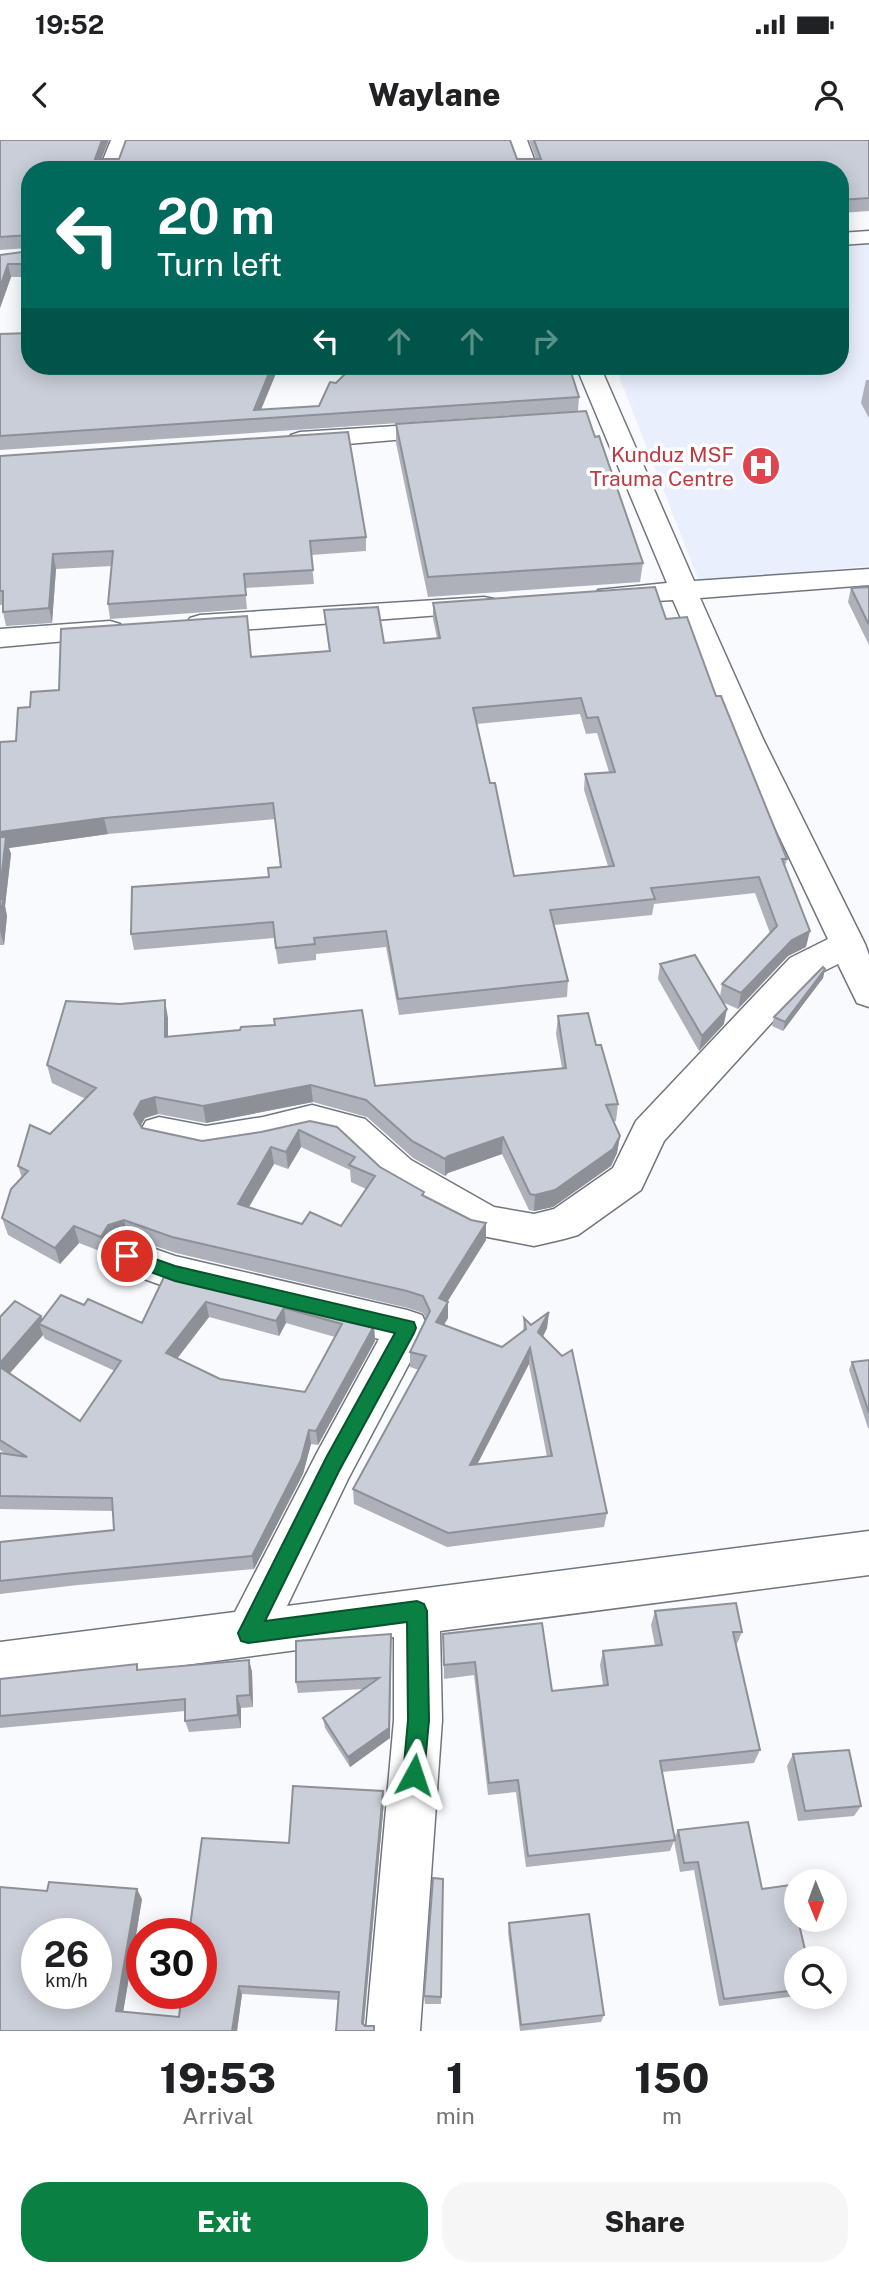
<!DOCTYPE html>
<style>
body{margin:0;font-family:"Public Sans",sans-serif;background:#f6f6f6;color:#202124;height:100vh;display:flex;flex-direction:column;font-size:26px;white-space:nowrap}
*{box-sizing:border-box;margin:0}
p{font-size:23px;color:#757577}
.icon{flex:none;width:38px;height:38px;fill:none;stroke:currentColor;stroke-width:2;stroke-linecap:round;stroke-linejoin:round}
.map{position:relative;height:1891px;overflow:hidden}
.side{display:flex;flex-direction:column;background:#fff;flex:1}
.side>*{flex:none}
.guide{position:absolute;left:21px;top:21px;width:828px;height:214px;border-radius:28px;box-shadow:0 4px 18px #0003;background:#00695c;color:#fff;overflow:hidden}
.needle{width:46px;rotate:179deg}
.controls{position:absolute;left:784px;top:1729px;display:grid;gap:14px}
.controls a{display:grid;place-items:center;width:63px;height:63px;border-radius:50%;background:#fff;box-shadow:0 4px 18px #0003;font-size:35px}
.speed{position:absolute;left:21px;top:1778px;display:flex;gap:14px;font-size:35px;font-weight:700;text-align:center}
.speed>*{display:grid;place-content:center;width:91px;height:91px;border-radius:50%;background:#fff;box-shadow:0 4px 18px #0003;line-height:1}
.speed small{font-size:18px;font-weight:400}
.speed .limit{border:10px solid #d22;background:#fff;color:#111}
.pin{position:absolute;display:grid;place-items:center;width:60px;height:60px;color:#fff;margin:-30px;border:4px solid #fff;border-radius:50%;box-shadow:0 2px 7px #0007}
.me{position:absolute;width:77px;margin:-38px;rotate:5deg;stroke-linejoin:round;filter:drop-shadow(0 0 5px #0008)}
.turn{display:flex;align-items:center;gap:24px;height:147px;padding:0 21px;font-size:32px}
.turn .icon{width:91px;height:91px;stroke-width:2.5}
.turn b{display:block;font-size:49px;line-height:60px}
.lanes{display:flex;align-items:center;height:66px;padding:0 21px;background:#0003;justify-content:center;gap:35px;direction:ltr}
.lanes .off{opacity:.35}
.eta{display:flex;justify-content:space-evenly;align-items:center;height:119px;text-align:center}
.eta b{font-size:42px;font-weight:800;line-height:49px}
.action{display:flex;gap:14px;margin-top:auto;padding:14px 21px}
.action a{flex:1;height:80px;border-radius:28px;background:#0b8043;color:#fff;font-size:28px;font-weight:800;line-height:80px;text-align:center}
.action a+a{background:#f6f6f6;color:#202124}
.status{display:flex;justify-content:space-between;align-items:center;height:49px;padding:0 35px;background:#fff;direction:ltr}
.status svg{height:19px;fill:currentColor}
header{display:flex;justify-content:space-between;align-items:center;height:91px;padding:0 21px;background:#fff;font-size:32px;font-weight:800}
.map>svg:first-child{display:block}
.built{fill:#e9effd}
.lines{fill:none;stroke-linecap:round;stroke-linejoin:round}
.minor-casing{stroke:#71757e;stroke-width:3}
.minor{fill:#fff;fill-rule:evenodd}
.wall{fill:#aeb1ba;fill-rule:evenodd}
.shaded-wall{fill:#8d9097}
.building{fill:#caced8;stroke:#8d9097;stroke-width:2;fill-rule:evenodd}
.route{fill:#0b8043;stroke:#07532c;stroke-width:2}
.labels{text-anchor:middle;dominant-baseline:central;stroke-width:7;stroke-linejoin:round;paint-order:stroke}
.far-health-label{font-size:21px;fill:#be3a42;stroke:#fff;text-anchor:end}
</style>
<div class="status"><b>19:52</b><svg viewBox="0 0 49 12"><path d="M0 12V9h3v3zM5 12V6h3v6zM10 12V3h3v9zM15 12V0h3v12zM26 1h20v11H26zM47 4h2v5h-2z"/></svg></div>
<header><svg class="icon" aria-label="back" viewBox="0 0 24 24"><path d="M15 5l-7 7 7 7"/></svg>Waylane<svg class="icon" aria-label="person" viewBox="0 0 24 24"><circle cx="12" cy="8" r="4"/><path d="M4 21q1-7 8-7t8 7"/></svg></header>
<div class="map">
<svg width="869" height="1891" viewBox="0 0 869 1891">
<rect width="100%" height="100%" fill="#f8fafe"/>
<!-- built -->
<path class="built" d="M869 104V426L699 441 615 226H840V106Z"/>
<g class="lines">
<defs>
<path id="minor" d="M111 0H131L119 30H99Z
M507 0H527L538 30H518Z
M869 91V103L840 105V93Z
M576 226H600L694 441 869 429V445L700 458 763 599 865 804 869 815V867L857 863 838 824 814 836 664 1001 641 1050 578 1095 564 1099 534 1106 472 1094 383 1042 340 1002 312 995 263 1007 206 1016 146 1003 140 992 146 981 159 977 206 986 263 977 312 965 365 979 411 1020 494 1067 534 1074 554 1069 613 1028 636 981 790 818 828 799 733 599 673 460 608 464 598 462 594 456 598 450 667 443Z
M444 283 453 285 456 290 453 295 300 308 291 305 287 300 291 295 300 292Z
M484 457 494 459 498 465 494 471 200 493 190 490 186 484 190 478 200 475Z
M110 481 120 484 124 490 120 496 0 507V489Z
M127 1099 175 1116 407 1170 422 1175 428 1188 348 1339 287 1466 869 1391V1435L440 1491 442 1580 420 1891H366L394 1580V1497L0 1550V1502L235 1472 318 1311 379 1199 175 1150 113 1128 107 1116 113 1104Z"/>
</defs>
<!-- minor casing -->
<use href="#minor" class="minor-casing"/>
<!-- minor -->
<use href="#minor" class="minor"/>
</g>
<!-- wall -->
<path class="wall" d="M0 0 102 19H536L529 0H869V71L840 73V30H30V137H11L0 168V115L30 111 29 108 0 110Z
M0 194 30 226H279L261 270 579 257 578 271 0 310Z
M866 240H869V278L861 263Z
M396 284 595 297 643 423 640 442 428 457 396 303Z
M0 316 366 397V411L311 415 314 444 245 448 247 469 110 479 108 464 112 426 56 429 52 483 6 486 3 472V465H0Z
M869 447V505L848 462 851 448Z
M433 463 666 479 716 556 787 719 785 726 806 807 788 816 738 869 722 862 724 884 699 911 658 839 660 824 720 857 722 844 770 793 755 753 654 764 652 775 554 785 568 841 567 857 399 875 386 807 316 814V820L278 824 274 798 134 810 131 794 269 737 280 727 275 679 108 694 9 708 11 714 5 766 7 776 4 805H0V602L16 601 30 567 59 550 251 517 329 511 324 470 384 503 437 498 433 479ZM580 574 586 594 597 593 609 632 585 634 584 650 608 726 514 736 490 643 477 584Z
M825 829 823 838 783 891 772 886 774 877Z
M558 876 596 905 618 964 616 981 613 982 620 996 617 1013 611 1026 553 1067 534 1071 529 1070 502 1014 448 1033 445 1036 413 1018 367 977 313 962 206 983 158 974 145 978 140 986 142 988 202 1001 261 992 310 981 380 1027 424 1052V1056L486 1100 447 1162 448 1178 444 1185 502 1207 523 1192 524 1178 531 1185 549 1172 547 1188 543 1197 607 1373 604 1387 447 1407 354 1364 353 1349 419 1230 410 1227V1212L426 1179 423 1173 408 1168 176 1113 128 1097 112 1102 105 1113 79 1103 60 1124 8 1095 2 1078 22 1038 18 1026 86 959 52 943 47 925 168 878V897L375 946 562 928 556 894ZM301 1007 350 1030 351 1042 366 1049 341 1086 302 1084 248 1067 274 1024 288 1029ZM529 1224 547 1317 477 1325Z
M165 1135 374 1186 375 1201 318 1305 311 1304 303 1334 254 1429 78 1445 0 1454V1402L114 1390 113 1371 0 1369V1313L6 1314 0 1310V1177L41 1176 43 1180 84 1165 142 1183ZM209 1177 279 1196 286 1183 335 1197 305 1252 220 1239 177 1218ZM43 1195 45 1199 115 1231 80 1281 10 1233Z
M869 1220V1288H868L849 1230 852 1222Z
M655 1471 742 1492 736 1506 760 1610 754 1623 662 1632 674 1698 678 1690 762 1749 796 1818V1856L719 1866 694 1730 680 1732 674 1701 670 1711 526 1727 516 1652 488 1655 474 1535 444 1539 443 1494 552 1551 603 1545 600 1525 603 1511 655 1506 651 1485Z
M391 1505 390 1598 350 1627 325 1588 323 1578 363 1549 298 1553 296 1542Z
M249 1520 252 1532 253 1567 241 1568V1588L189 1592 185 1581V1571L0 1588V1539L139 1530Z
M793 1614 861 1666 854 1676 798 1681 787 1626Z
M383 1651 384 1662 364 1885 374 1886 375 1891H336L339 1860 242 1854 237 1891H0L142 1759 123 1872 179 1877 289 1703Z
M443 1739 441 1864H425L424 1856Z
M509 1783 604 1875 601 1882 520 1891 508 1792Z"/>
<!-- shaded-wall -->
<path class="shaded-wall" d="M102 0H109L97 30 95 19Z
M8 124 11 137 0 168V147Z
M272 226H279L257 279 254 270Z
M53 414 56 429 52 483 49 468Z
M104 678 108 694 9 708 11 714 5 766 7 776 4 805 0 791V692Z
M810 791 806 807 788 816 738 869 741 853 792 800Z
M825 829 823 838 783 891 785 882Z
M165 860 168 878V915L165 897Z
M727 869 724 884 699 911 702 896Z
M311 945 313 962 206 983 203 966Z
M155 957 158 974 145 978 138 991 134 974 141 961Z
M299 990 301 1007 288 1029 286 1012Z
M620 996 617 1013 611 1026 553 1067 534 1071 535 1055Z
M503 997 502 1014 448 1033 445 1036V1019L448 1016Z
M271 1007 274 1024 241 1081 238 1064Z
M124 1080 128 1097 112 1102 105 1113 101 1097 108 1085Z
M486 1083V1100L439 1175V1158Z
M74 1086 79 1103 60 1124 55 1108Z
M206 1162 209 1177 170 1228 166 1213Z
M448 1162V1178L436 1197V1182Z
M284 1168 286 1183 279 1196 276 1181Z
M549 1172 547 1188 537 1208 538 1192Z
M41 1176 45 1187 39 1184 43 1195 4 1240 0 1231V1223Z
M374 1186 375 1201 318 1305 316 1291Z
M530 1208 529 1224 469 1340 470 1325Z
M309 1290 311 1304 303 1334 254 1429 252 1416Z
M391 1494 390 1598 350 1627 348 1617 389 1588Z
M249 1520 252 1532 253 1567 250 1555Z
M237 1556 241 1568V1588L238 1575Z
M383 1651 384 1662 363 1891 362 1883Z
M137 1749 142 1759 122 1879 116 1871Z
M239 1846 242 1854 237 1891H232Z"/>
<!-- building -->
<path class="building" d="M0 0H102L95 19H119L126 0H510L517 19H541L534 0H869V58L840 60V30H30V124H8L0 147V115L30 111 29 95 0 97Z
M30 193V226H272L254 270 319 266 330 242 336 243 353 226H569L579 257 0 296V194Z
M586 271 595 297 599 296 643 423 428 437 396 284Z
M348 292 366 397 310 401 313 430 244 434 246 455 108 464 113 411 53 414 49 468 3 472V451H0V316Z
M655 447 666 479 687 477 716 556H721L787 719H782L810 791 792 800 741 853 722 844 777 786 759 737 651 748 655 759 550 770 568 841 398 859 386 791 314 798 315 804 276 808 273 782 131 794 132 747 269 737 268 728 281 727 273 663 104 678 0 692V602L16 601 18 568 30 567 31 552 59 550 61 489 247 476 251 517 330 511 324 470 378 467 384 503 440 498 433 463ZM581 558 587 578 598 577 615 632 585 634 614 726 514 736 495 643H490L473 568Z
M869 447V485L851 448Z
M0 697H6L0 749Z
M0 759H3L0 782Z
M695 815 727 869 702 896 660 824Z
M823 827 825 829 785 882 774 877Z
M165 860V897L240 890 241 887 275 885 274 879 362 870 375 946 566 928 558 876 588 873 596 905H601L618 964 606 965 620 996 613 1009 555 1050 535 1055 530 1054 503 997 448 1016 445 1019 412 1001 366 960 311 945 203 966 155 957 141 961 134 974 142 988 202 1001 261 992 310 981 337 987 380 1027 424 1052 422 1055 471 1080 486 1083 439 1158 448 1162 436 1182 502 1207 526 1189 524 1178 531 1185 549 1172 538 1192 562 1216 572 1210 607 1373 448 1393 353 1349 426 1216 410 1212 430 1171 423 1156 407 1151 172 1097 124 1080 108 1085 101 1097 74 1086 55 1108 2 1078 11 1049 28 1031 18 1026 30 985 50 994 96 948 47 925 66 861 120 864ZM299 990 355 1017 349 1025 375 1036 341 1086 310 1072 302 1084 238 1064 271 1007 286 1012ZM530 1208 552 1316 470 1325Z
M165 1135 374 1186 316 1291 309 1290 301 1320 252 1416 73 1433 0 1441V1402L114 1390 112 1358 0 1356V1313L27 1317 0 1300V1227L80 1281 121 1221 39 1184 61 1155 84 1165 88 1159 142 1183ZM206 1162 276 1181 284 1168 342 1184 305 1252 220 1239 166 1213Z
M15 1161 41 1176 0 1223V1177Z
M869 1220V1273L852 1222Z
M736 1463 742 1492H733L760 1610 660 1621 675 1700 528 1716 518 1640 489 1643 475 1522 444 1525 443 1494 542 1483 552 1551 608 1545 603 1511 662 1505 655 1471Z
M391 1494 389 1588 348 1617 323 1578 379 1538 296 1542V1501Z
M249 1520 250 1555 237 1556 238 1575 185 1581V1559L0 1576V1539L137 1524V1530Z
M849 1610 861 1666 805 1671 793 1614Z
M293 1646 383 1651 362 1883 365 1886H374V1891H336L339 1852 239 1846 232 1891H0V1747L47 1751 49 1742 137 1749 116 1871 179 1877 182 1853H201V1794H189L202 1698 289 1703ZM37 1794H96V1853H37Z
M748 1682 762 1749 790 1745 796 1772V1780H798L807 1818H796V1850L724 1859 698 1722 684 1723 678 1690Z
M433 1738 443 1739 441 1857 424 1856Z
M589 1774 604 1875 521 1885 509 1783Z"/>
<!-- route -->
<path class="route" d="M127 1109 175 1126 414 1182 416 1188 414 1193 339 1331 265 1481 417 1461 424 1464 427 1471 429 1580 424 1635 421 1643 414 1646 406 1643 403 1635 408 1580 407 1482 248 1503 241 1501 238 1493 326 1318 395 1193 175 1141 121 1121 119 1116 121 1111Z"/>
<!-- icons -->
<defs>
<symbol id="hospital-disc" viewBox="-11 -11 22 22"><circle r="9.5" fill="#e0444e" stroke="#fff"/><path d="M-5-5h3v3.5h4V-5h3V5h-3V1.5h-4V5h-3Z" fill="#fff"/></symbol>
</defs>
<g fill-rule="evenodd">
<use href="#hospital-disc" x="739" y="304" width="44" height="44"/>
</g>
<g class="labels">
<!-- far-health labels -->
<g class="far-health-label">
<text x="734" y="314">Kunduz MSF<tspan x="734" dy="24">Trauma Centre</tspan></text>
</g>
</g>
</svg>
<div class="controls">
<a><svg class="needle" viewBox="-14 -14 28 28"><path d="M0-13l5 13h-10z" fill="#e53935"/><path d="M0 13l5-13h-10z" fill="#757577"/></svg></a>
<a><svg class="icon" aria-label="search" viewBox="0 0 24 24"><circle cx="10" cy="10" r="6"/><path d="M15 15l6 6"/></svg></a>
</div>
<div class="speed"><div>26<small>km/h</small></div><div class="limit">30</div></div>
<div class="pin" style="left:127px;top:1116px;background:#d93025"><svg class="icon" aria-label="arrive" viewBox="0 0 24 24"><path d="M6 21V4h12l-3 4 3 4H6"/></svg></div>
<svg class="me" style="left:414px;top:1635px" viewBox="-20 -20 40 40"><path d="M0-17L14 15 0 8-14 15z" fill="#0b8043" stroke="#fff" stroke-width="4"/></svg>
<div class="guide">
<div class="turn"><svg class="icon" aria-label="left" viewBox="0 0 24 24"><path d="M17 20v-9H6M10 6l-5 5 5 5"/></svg><div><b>20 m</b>Turn left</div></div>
<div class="lanes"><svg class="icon" aria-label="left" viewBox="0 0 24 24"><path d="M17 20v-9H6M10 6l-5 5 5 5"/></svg><svg class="icon off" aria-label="ahead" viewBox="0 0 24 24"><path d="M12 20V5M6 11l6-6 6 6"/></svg><svg class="icon off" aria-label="ahead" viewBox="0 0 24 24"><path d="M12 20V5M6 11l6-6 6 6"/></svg><svg class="icon off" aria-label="right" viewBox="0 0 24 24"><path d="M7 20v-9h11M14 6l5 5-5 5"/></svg></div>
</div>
</div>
<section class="side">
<div class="eta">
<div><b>19:53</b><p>Arrival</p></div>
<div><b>1</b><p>min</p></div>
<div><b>150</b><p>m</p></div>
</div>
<div class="action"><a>Exit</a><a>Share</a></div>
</section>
